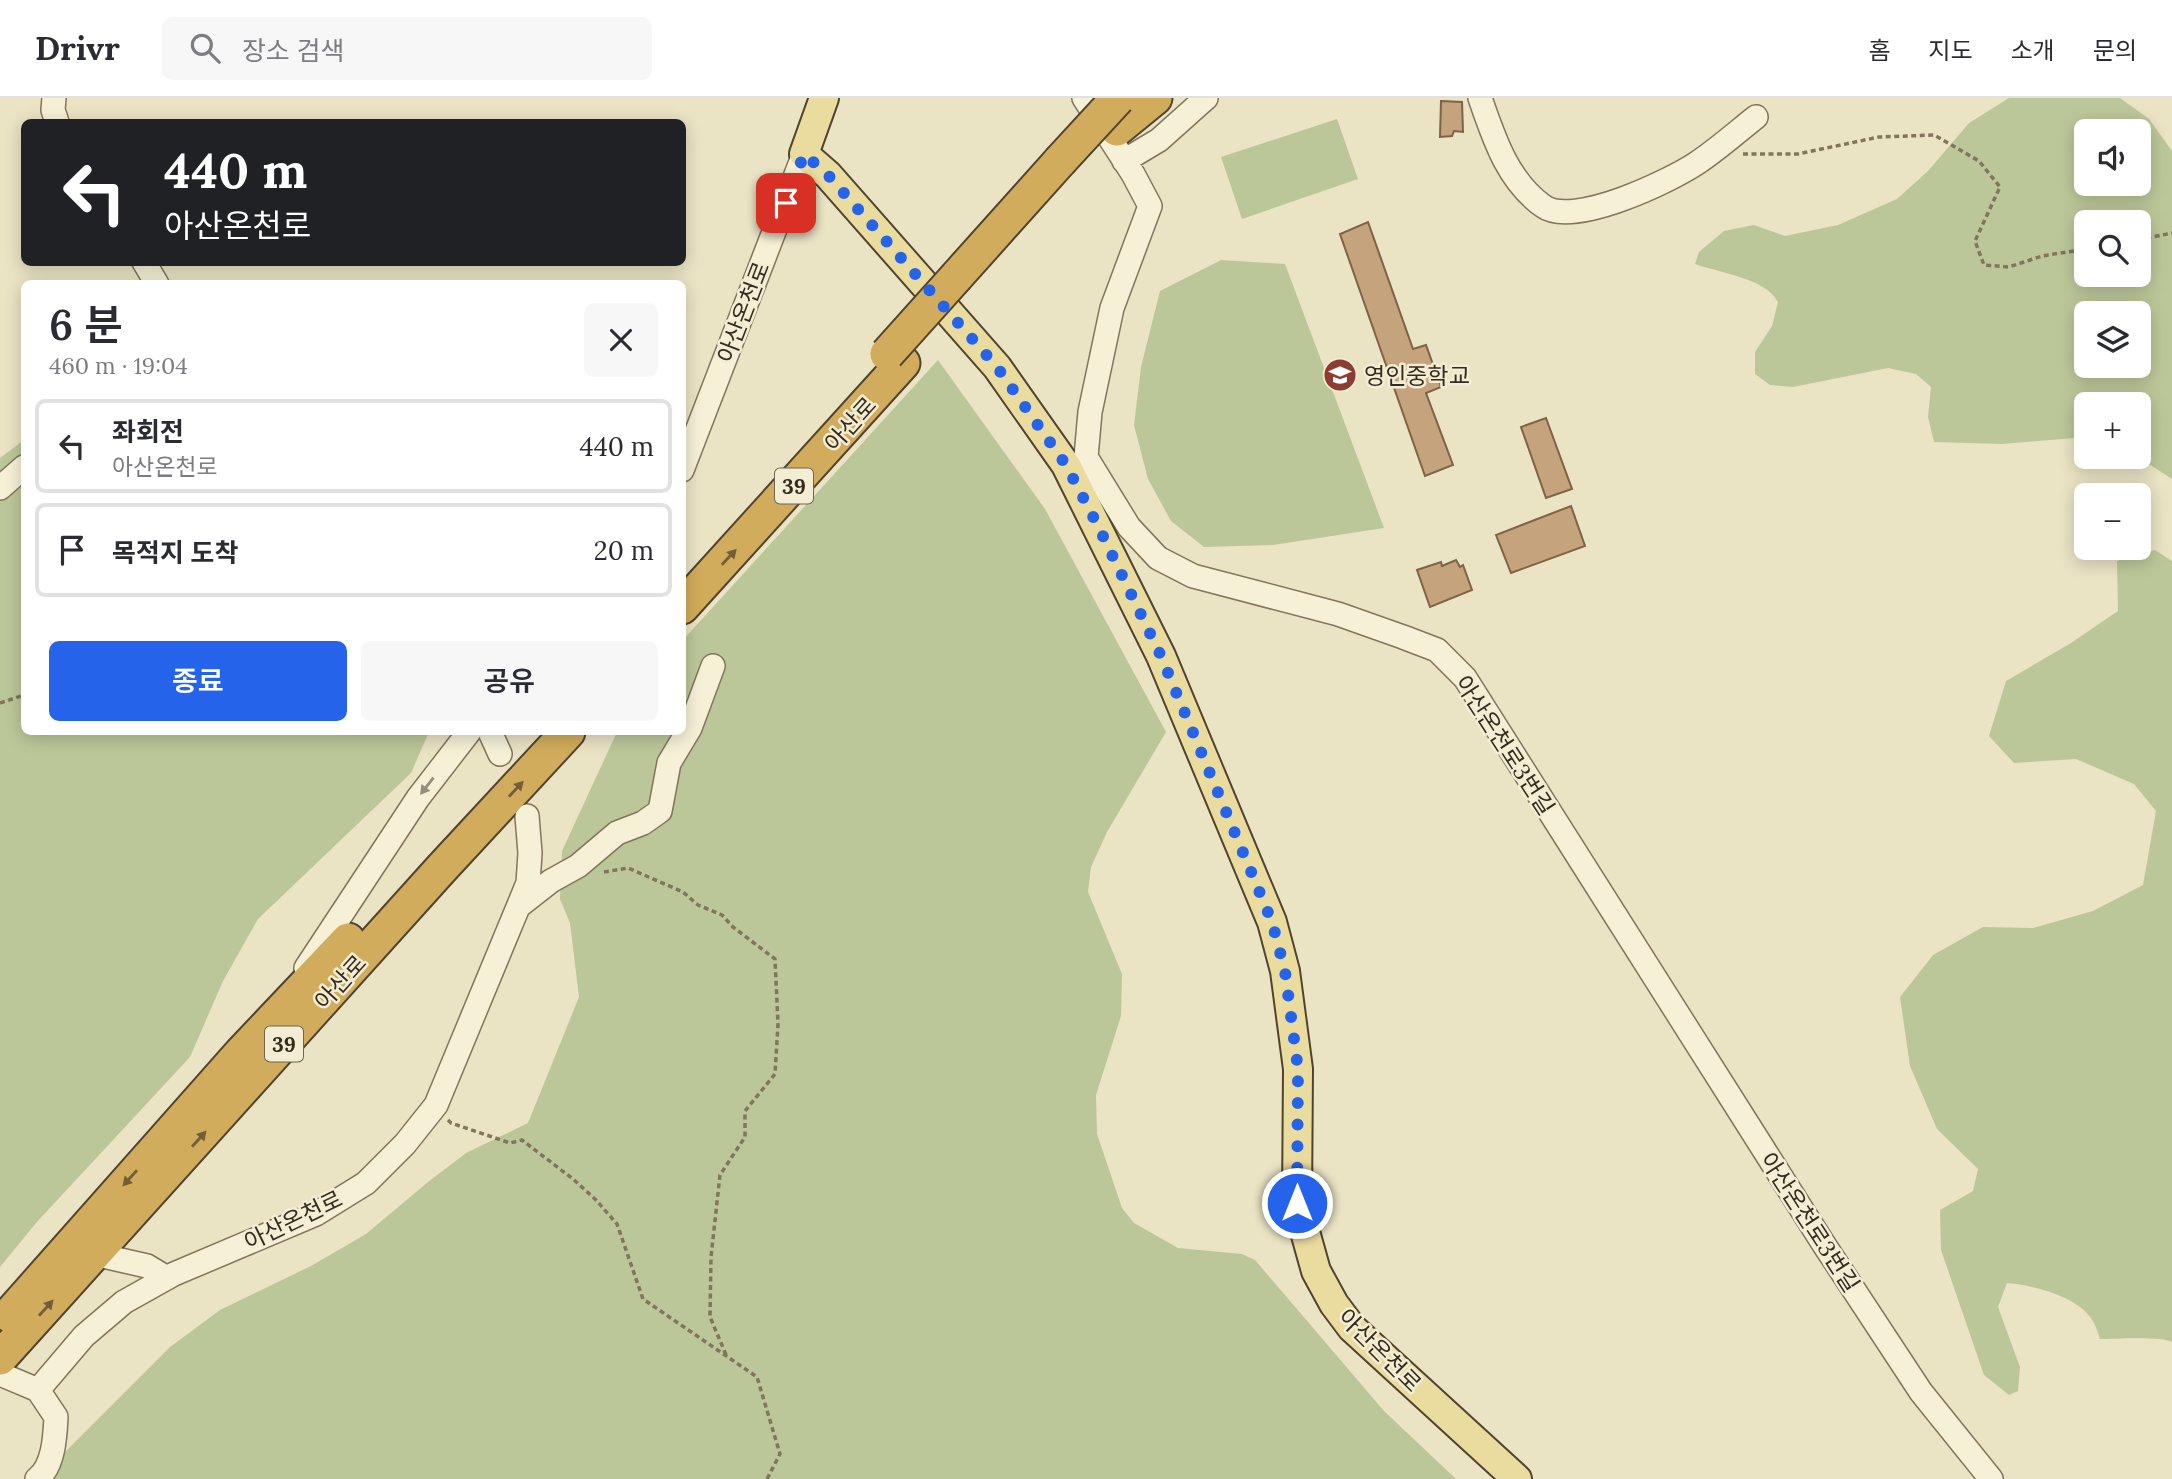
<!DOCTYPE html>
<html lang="ko">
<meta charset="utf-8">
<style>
body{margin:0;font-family:Lora,"Noto Sans KR",serif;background:#f7f7f7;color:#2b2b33;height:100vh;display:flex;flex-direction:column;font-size:26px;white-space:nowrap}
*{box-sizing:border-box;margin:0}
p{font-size:23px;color:#7c7c81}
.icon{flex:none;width:38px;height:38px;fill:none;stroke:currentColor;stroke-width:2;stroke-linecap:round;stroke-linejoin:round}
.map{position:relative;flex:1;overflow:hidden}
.drawer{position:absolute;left:21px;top:182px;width:665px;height:455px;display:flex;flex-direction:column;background:#fff;border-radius:10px;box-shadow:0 4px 18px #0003}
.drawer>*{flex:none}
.top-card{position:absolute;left:21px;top:21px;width:665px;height:147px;border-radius:10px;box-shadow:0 4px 18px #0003;background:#202124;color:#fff;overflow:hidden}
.fabs{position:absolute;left:2074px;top:21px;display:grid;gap:14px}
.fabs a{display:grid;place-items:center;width:77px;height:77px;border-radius:10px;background:#fff;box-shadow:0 4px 18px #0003;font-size:35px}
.pin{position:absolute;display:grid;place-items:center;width:60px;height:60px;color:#fff;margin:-30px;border-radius:14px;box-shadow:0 4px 10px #0006}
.me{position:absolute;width:77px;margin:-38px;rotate:0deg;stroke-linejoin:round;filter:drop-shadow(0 0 5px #0008)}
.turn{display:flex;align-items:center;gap:24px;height:147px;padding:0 28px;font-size:32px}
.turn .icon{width:91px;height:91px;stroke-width:2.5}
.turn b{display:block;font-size:49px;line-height:60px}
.round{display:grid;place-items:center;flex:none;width:74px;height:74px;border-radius:10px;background:#f7f7f7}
.headline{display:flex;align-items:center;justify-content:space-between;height:119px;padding:0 28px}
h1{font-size:42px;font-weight:600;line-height:52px}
.cta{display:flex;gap:14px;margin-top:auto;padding:14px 28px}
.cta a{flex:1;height:80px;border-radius:10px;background:#2563eb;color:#fff;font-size:28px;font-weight:600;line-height:80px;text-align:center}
.cta a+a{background:#f7f7f7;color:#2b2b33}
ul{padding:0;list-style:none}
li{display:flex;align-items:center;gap:21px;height:94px;margin:0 14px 10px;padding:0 14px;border:4px solid #e1e1e2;border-radius:10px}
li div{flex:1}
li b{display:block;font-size:26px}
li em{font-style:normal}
header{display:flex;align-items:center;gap:42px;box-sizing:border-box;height:98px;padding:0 35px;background:#fff;border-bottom:2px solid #e1e1e2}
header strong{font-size:33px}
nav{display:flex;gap:38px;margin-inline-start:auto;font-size:24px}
.search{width:490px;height:63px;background:#f7f7f7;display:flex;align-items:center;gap:18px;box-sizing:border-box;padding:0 24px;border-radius:10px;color:#7c7c81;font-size:26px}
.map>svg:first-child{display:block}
.green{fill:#bcc799;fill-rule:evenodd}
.building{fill:#c4a37d;stroke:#7f6344;stroke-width:2}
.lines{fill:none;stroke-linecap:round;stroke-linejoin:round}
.minor-casing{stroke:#82755c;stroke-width:26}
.major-casing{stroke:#514330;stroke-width:32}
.highway-casing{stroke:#514330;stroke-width:37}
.path{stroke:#82755c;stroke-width:3.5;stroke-dasharray:5 3.5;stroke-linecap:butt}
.minor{stroke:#f5f0d6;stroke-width:23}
.major{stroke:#eadb9f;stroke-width:28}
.highway{stroke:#d1ac5c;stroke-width:33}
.highway-bridge-casing{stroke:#514330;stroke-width:37;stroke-linecap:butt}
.highway-bridge{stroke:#d1ac5c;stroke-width:33}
.oneway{fill:#735f37}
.oneway2{fill:#948e7a}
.route{stroke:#2563eb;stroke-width:12;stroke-dasharray:0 21.6}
.labels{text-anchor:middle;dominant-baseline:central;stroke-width:5;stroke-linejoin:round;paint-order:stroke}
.shield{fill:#f2edd3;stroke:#6d6555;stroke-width:2}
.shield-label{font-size:21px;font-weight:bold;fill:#342b1f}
.street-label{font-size:23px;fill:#342b1f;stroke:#f2edd3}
.poi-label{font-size:23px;fill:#342b1f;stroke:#f2edd3;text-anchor:start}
</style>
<header>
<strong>Drivr</strong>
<div class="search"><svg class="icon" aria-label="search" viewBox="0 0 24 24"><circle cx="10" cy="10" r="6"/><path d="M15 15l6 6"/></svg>장소 검색</div>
<nav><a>홈</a><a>지도</a><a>소개</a><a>문의</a></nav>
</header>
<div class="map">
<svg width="2172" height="1381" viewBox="0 0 2172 1381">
<rect width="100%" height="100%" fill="#eae3c4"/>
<!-- green -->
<path class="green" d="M2009 0H2120L2149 21 2172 53V381L2138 359V306H2086V339L2002 346 1934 344 1928 319 1931 289 1916 276 1888 270 1793 289 1770 287 1755 276V254L1772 228 1778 204C1765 180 1720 175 1695 166L1699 154 1724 133 1754 127 1785 138 1838 127 1897 101 1928 73 1969 25ZM2138 33V86H2086V33ZM2138 124V177H2086V124ZM2138 215V268H2086V215Z
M1337 21 1358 81 1242 121 1221 59Z
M1221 162 1285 166 1384 430 1273 447 1204 449 1171 423 1148 381 1134 327 1141 269 1160 193Z
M938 262 1045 411 1166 634 1107 734 1091 769 1088 794 1122 876 1121 918 1096 997 1097 1036 1122 1110 1134 1125 1178 1150 1242 1156 1255 1162 1384 1313 1456 1381H38L170 1249 220 1212 311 1168 366 1136 428 1084 466 1055 528 1025 579 899 570 825 560 801 562 753 617 634H682L683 542Z
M24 342V634H429L411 675 258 821 223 883 190 959 36 1125 0 1169V360Z
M2155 452 2172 463V1244C2163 1238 2116 1241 2100 1241 2098 1234 2095 1226 2091 1220 2076 1198 2032 1187 2007 1185L1998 1209 2020 1269 2018 1293 2009 1297 1984 1277 1941 1152 1940 1112 1973 1093 1978 1071 1937 1031 1910 968 1900 899 1933 857 1983 829 2033 830 2093 813 2143 787 2156 713 2134 686 2076 661 2014 665 1989 638 2006 583 2071 545 2118 513 2117 463Z"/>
<!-- building -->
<path class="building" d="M1441 3 1462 4 1463 34 1454 33 1452 38 1440 39Z
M1368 124 1413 251 1426 247 1441 289 1426 295 1453 367 1425 378 1340 136Z
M1546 320 1572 391 1546 400 1521 329Z
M1571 408 1585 448 1511 475 1496 437Z
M1456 462 1460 469 1463 467 1472 492 1430 509 1417 472 1441 464 1442 468Z"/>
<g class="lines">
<defs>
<path id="minor" d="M54 0 53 12 57 24
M1084 0 1133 76 1150 108 1112 210 1090 314 1086 359 1129 429 1158 460 1193 478 1338 516 1403 539 1437 552 1465 580 1823 1145 1921 1294 1991 1381
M1480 0C1494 40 1507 82 1543 108 1573 130 1670 83 1697 65 1718 51 1737 34 1756 19
M1124 63 1159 42 1206 0
M144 164 157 186
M682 372 804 56
M0 390 24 369
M490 634 500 656
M519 808 551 783 578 768 617 735 643 725 660 713 669 665 690 630 713 568
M306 870 418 700 469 634
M94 1156 147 1168 167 1180
M0 1276 38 1292
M37 1381C54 1368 55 1338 56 1319L38 1292 84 1238 124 1204 174 1176 316 1116 366 1085 405 1046 436 1007 528 785 530 755 527 718"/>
<path id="major" d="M824 0 804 56 828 77 997 269 1066 367 1161 558 1272 824 1285 873 1298 971 1297 1105 1316 1173 1334 1206 1352 1230 1517 1381"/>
<path id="highway" d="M1117 31 1155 0
M957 178 1060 63
M682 509 903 265
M9 1217 241 955 348 842
M0 1260 441 771 568 634"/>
</defs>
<!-- minor casing -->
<use href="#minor" class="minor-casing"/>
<!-- major casing -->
<use href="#major" class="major-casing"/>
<!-- highway casing -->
<use href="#highway" class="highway-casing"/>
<!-- path -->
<path class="path" d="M1743 56H1798L1879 39 1934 37 1979 63 2000 89 1975 143 1984 167 2009 169 2042 158 2086 151
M2138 142 2172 135
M0 605 24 597
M604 774 628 770 683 794 698 807 722 817 733 829 775 861 778 926 775 976 745 1013V1039L720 1077 711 1159 710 1219 727 1259
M448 1022 451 1025 510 1045 522 1042 573 1081 596 1102 617 1126 643 1201 757 1279 780 1356 767 1381"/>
<!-- minor -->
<use href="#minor" class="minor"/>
<!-- major -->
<use href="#major" class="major"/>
<!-- highway -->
<use href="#highway" class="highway"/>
<defs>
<path id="highway-bridge" d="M1060 63 1118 0
M887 256 957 178"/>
</defs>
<!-- highway-bridge casing -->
<use href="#highway-bridge" class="highway-bridge-casing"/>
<!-- highway-bridge -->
<use href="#highway-bridge" class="highway-bridge"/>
</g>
<!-- one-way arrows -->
<defs><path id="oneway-solid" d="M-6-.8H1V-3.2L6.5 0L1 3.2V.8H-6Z" transform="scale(1.75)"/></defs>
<g class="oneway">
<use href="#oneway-solid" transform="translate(729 459) rotate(-47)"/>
<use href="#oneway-solid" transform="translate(516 691) rotate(-47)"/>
<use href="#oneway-solid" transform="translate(199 1041) rotate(-48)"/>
<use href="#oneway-solid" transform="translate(130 1080) rotate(132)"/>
<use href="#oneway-solid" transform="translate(46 1210) rotate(-48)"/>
</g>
<use class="oneway2" href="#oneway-solid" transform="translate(427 688) rotate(128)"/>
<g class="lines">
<!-- route -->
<path class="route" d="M786 105 804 56 828 77 997 269 1066 367 1100 432 1161 558 1272 824 1285 873 1298 971 1297 1105"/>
</g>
<!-- icons -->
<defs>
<symbol id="school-disc" viewBox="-11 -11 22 22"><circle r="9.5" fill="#8c3c32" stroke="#f2edd3"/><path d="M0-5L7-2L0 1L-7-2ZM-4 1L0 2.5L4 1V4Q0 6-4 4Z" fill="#fff"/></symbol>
</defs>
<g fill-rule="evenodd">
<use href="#school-disc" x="1321" y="258" width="38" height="38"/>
</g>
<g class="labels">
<!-- shield labels -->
<g class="shield">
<rect x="775" y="370.5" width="38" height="35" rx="5"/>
<rect x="265" y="928.5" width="38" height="35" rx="5"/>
</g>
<g class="shield-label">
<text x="794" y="388">39</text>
<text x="284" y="946">39</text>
</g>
<!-- street labels -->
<g class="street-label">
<text transform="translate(743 214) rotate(-69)">아산온천로</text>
<text transform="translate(850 326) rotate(-48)">아산로</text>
<text transform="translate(1505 647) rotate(57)">아산온천로3번길</text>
<text transform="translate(340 884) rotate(-48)">아산로</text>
<text transform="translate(293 1122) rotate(-26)">아산온천로</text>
<text transform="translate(1810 1124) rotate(57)">아산온천로3번길</text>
<text transform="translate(1380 1252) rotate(45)">아산온천로</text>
</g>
<!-- poi labels -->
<g class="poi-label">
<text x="1364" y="277">영인중학교</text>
</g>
</g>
</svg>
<div class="fabs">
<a><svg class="icon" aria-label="sound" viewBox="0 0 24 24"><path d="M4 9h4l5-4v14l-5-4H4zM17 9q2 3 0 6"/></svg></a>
<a><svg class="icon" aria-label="search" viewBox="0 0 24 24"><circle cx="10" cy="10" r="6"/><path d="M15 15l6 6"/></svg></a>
<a><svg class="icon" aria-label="layers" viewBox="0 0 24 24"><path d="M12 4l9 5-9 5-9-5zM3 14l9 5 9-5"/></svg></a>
<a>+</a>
<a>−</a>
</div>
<div class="pin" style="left:786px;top:105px;background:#d93025"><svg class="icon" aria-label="arrive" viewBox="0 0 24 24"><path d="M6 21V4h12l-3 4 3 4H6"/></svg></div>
<svg class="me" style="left:1297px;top:1105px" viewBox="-20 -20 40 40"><circle r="17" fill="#2563eb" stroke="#fff" stroke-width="3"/><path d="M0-11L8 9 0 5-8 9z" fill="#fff"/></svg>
<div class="top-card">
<div class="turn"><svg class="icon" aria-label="left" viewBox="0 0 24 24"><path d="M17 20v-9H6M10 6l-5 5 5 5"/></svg><div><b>440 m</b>아산온천로</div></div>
</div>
<section class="drawer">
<div class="headline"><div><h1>6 분</h1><p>460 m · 19:04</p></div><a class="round"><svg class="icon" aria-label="close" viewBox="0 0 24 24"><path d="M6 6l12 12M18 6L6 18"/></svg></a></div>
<ul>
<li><svg class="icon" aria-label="left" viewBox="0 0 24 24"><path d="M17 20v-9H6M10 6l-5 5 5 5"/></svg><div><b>좌회전</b><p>아산온천로</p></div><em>440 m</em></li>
<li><svg class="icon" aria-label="arrive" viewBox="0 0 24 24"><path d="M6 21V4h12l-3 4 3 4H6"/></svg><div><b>목적지 도착</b></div><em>20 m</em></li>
</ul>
<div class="cta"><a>종료</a><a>공유</a></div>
</section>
</div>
